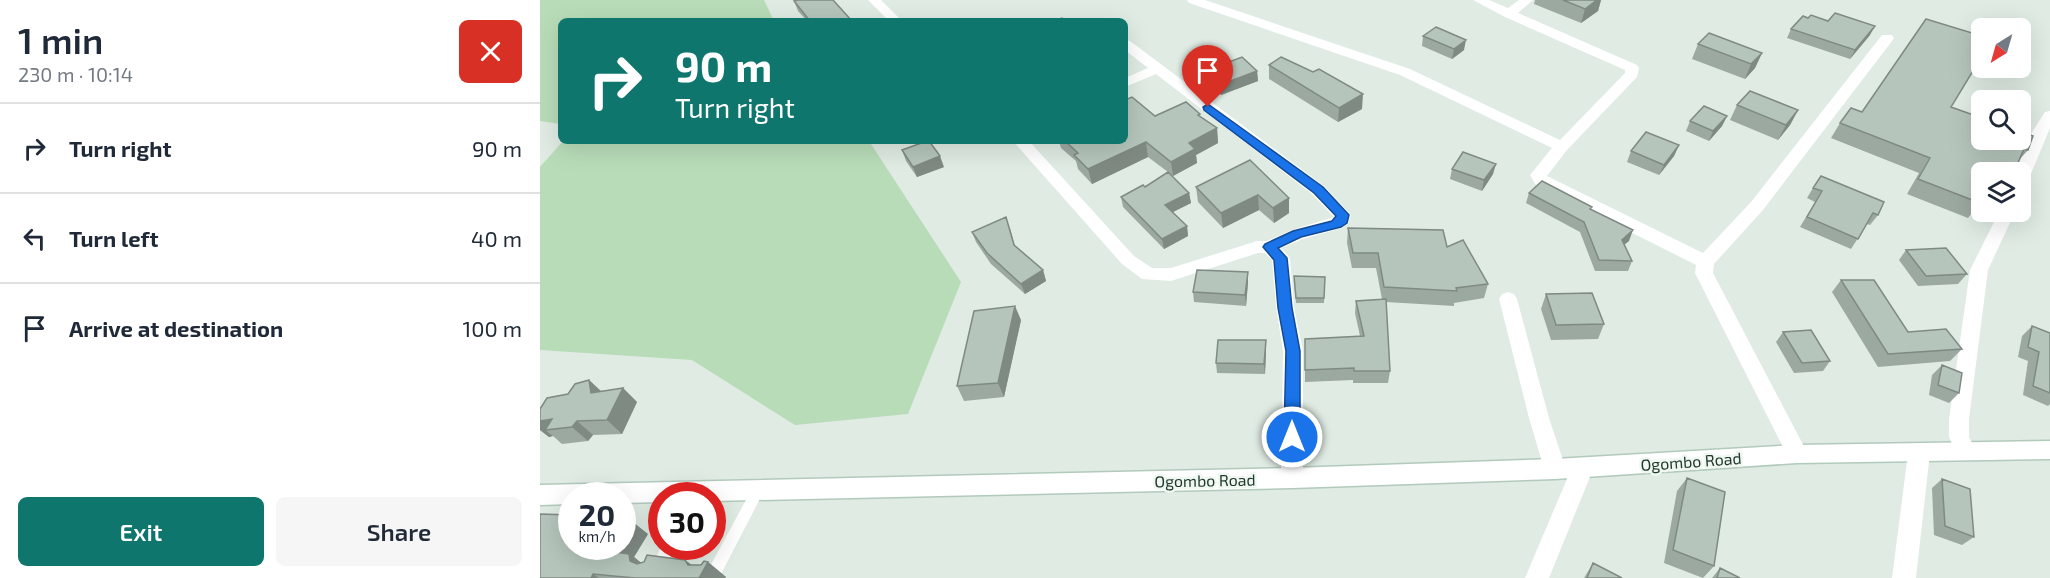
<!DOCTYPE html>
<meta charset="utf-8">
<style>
body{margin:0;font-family:"Exo 2",sans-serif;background:#f6f6f7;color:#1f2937;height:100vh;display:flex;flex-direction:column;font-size:22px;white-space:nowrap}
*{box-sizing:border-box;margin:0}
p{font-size:20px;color:#747a83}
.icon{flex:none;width:33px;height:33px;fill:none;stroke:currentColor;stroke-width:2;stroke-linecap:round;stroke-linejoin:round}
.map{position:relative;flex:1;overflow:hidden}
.details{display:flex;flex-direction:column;background:#fff;width:540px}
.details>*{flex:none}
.hud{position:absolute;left:18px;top:18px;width:570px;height:126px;border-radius:9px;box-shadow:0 6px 24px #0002;background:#0f766e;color:#fff;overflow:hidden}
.needle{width:39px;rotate:217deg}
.buttons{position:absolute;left:1431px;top:18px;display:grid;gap:12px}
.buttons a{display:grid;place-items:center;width:60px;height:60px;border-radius:9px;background:#fff;box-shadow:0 6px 24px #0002;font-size:30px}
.speed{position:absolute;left:18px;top:482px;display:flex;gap:12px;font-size:30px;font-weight:700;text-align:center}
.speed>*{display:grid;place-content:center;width:78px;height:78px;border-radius:50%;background:#fff;box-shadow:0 6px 24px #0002;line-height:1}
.speed small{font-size:15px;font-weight:400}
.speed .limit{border:9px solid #d22;background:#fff;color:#111}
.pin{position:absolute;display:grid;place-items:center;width:51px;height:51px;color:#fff;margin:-62px -26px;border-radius:50% 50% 50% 0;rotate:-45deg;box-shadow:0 0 6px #0007}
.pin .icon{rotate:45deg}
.me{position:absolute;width:66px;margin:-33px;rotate:0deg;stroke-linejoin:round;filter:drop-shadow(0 0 4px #0008)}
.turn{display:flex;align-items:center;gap:21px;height:126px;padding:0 18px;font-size:27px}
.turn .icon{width:78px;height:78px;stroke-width:2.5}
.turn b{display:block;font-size:42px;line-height:51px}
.round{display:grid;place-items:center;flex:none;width:63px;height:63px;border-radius:9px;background:#f6f6f7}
.headline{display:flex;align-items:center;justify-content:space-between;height:102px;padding:0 18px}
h1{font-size:36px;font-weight:600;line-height:45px}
.button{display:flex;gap:12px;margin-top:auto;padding:12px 18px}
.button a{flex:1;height:69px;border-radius:9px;background:#0f766e;color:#fff;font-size:24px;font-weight:600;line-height:69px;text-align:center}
.button a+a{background:#f6f6f7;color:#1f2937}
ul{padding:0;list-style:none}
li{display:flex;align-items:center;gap:18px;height:90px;padding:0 18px;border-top:2px solid #e0e1e3}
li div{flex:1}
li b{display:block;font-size:22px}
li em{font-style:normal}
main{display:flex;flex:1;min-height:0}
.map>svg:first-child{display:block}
.green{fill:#b8dcb8}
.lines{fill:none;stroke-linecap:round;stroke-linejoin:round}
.secondary-casing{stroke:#b2cabc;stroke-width:3}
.lane{fill:#fff;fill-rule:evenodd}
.street{fill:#fff;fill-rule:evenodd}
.secondary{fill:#fff;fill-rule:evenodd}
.wall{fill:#9ca9a1}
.shaded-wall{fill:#7f8a83}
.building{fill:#b5c5bb;stroke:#7f8a83;stroke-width:1.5}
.route{fill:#1a73e8;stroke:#114b97;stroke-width:1.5}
.labels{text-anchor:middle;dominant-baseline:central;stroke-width:5;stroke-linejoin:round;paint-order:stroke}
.street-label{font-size:16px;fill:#203b2d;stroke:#f0f7f1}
</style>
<main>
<section class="details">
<div class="headline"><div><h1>1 min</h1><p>230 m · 10:14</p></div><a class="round" style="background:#d93025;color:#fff"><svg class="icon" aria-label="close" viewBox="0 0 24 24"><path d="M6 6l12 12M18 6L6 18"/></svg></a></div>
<ul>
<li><svg class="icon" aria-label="right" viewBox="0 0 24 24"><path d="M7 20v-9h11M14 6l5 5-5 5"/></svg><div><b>Turn right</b></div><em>90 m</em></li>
<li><svg class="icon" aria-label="left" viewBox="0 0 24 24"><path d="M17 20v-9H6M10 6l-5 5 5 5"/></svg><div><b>Turn left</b></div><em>40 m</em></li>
<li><svg class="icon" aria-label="arrive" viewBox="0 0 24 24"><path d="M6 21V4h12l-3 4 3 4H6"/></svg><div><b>Arrive at destination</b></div><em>100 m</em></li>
</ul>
<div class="button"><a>Exit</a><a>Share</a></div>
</section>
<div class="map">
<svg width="1510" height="578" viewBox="0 0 1510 578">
<rect width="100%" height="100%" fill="#dfebe3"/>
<!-- green -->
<path class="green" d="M0 0H224L234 21H21V124L0 121Z
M23 141H329L421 282 368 414 255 425 152 360 0 350V167Z"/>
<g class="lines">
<defs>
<path id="secondary" d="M1510 441V459L1257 463 1015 479 752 488 172 501V495H122V502L82 503V495H32V504L0 505V485L752 468 1015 459 1257 445Z"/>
</defs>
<!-- secondary casing -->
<use href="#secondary" class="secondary-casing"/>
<!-- lane -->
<path class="lane" d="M218 485 223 487 224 491 179 578H167L166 575 168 570 213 487Z
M121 546H135L123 575 118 577 113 575 111 570Z"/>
<!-- street -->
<path class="street" d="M328 0H341L362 21H349Z
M647 0H665L870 69 1020 140 1085 73V70L965 17 933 0H949L968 8 979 0H993L978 13 1097 65 1099 68 1097 77 1027 150 1007 176 1163 253 1211 202 1342 35H1352L1354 38 1352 41 1223 210 1174 264 1173 273 1268 454 1264 461 1257 463 1250 461 1155 273 1156 265 995 184 990 175 1012 148 860 75 649 3Z
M585 40 590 41 784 186 811 215 808 224 802 228 763 239 741 248 750 258 754 307 763 351V478L760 485 752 488 744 485 741 478 743 351 736 307 732 260 725 253H718L631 281 602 279 582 264 473 141H489L594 256 612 268H631L717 241H727L752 230 794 217 772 194 616 74 585 87V78L608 68 585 50Z
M1510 111V128L1488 181 1480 186V172H1475L1489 137 1505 112Z
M1459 212H1475L1448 270 1429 419V437L1435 449 1431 455 1424 458 1417 455 1409 437V419L1430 270Z
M968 292 974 294 977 299 1009 418 1026 469 1023 476 1015 479 1007 476 1004 469 989 418 959 299 962 294Z
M1379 444 1386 446 1390 453 1376 578H1352L1368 453 1372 446Z
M1043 458 1051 460 1054 467 1009 578H985L1035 460Z"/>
<!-- secondary -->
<use href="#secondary" class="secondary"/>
</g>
<!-- wall -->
<path class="wall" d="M995 0H1061L1058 11 1041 23 994 4Z
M254 1 312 21H267L258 11Z
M1251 29 1330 35 1310 59 1247 38Z
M883 36 924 50 912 59 882 46Z
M1158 44 1222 53 1215 68 1205 79 1152 59Z
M1436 53 1411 107 1488 150 1479 160 1442 172 1440 203 1428 218 1367 194 1379 173 1291 138 1300 123Z
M729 65 822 109 798 122 729 79Z
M665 71H717L718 81 681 95 666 81Z
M1197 105 1258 110 1250 125 1238 140 1190 120Z
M615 116 661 117 677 128 678 143 656 155 657 163 633 176 628 172 649 193 651 203 633 212 647 226 648 236 624 249 583 207 581 197 605 187 628 172 608 157 552 184 538 169 536 161 521 148 519 141H585Z
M1187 116 1182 126 1169 141 1146 131 1150 121Z
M1139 145 1134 156 1119 175 1087 162 1091 151Z
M362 150 404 167 377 177 366 161Z
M912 169 953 174 942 191 910 179Z
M656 187 749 198V213L734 223 719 210 683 228 658 202Z
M1273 188 1338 215 1330 225 1327 224 1311 249 1260 227 1275 202 1267 198Z
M989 193 1051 210 1089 241 1084 244 1092 261 1088 271H1055L1040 232 986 203Z
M470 228 475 246 503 270 506 281 485 294 451 264 436 242 432 232Z
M808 228 948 284 944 298 914 303V306L846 302 850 371 848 383H813V380L765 382V339L820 336 815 313 816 301 842 299 836 268H812L807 243Z
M1366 250 1427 274 1418 284 1378 286 1359 260Z
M708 272V282L706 306 654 302 653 292Z
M785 277 784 303H756L754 281Z
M1301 280 1368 332 1422 349 1410 361 1338 367 1292 292Z
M1006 294 1064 324 1058 339 1011 340 1001 309Z
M481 320 464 397 424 401 417 386Z
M1492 326 1510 333V404L1508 406 1483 395 1488 361 1478 357 1482 336Z
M1243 332 1290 361 1283 371 1254 373 1236 342Z
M726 351 725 374 677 373 676 363Z
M1402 365 1419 393 1409 403 1389 395 1392 375Z
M49 380 61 391 83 388 97 402 82 434 53 435 48 441 22 444 13 436 9 437 0 430V409L28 394Z
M1147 478 1174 566 1163 578 1124 563 1137 491Z
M1402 479 1434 537 1422 545 1394 535 1392 488Z
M108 534 94 557 101 563 145 560 152 565H161L168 562 186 577 185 578H0Z
M1053 563 1082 578H1044Z
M1180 568 1200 578H1172Z"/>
<!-- shaded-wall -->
<path class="shaded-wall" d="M1057 0H1061L1058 11 1041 23 1045 9Z
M1335 26 1330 35 1310 59 1315 50Z
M926 40 924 50 912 59 914 49Z
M1222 53 1215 68 1205 79 1211 64Z
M717 71 718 81 681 95 680 85Z
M823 94 822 109 798 122 799 108Z
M1258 110 1250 125 1238 140 1246 125Z
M1187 116 1182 126 1169 141 1173 131Z
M677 128 678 143 656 155 657 163 633 176 631 162 649 143Z
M606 142 608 157 552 184 548 169Z
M1139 145 1134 156 1119 175 1124 165Z
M400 156 404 167 377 177 373 167Z
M956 164 953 174 942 191 944 180Z
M649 193 651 203 627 215 625 205Z
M718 195 719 210 683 228 681 213Z
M749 198V213L734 223 733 208Z
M647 226 648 236 624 249 622 239Z
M1093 230 1089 241 1078 250 1082 240Z
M503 270 506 281 485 294 481 284Z
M708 272V282L706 306 705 295Z
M475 306 481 320 464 397 458 383Z
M726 340V351L725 374 724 364Z
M49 380 65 395 51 393Z
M83 388 97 402 82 434 67 420Z
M12 419 5 430 13 436 9 437 0 430V421Z
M37 421 53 435 48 441 32 427Z
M88 518 108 534 94 557 109 569 111 576 67 551 71 546H82V527Z
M145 560 162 573 168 562 186 577 185 578H159L148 565Z
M53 574 59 578H51Z"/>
<!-- building -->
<path class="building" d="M258 0H293L312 21H270L254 1Z
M1023 0H1057L1045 9Z
M1295 13 1335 26 1315 50 1251 29 1263 16 1268 18 1271 15 1288 21Z
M522 18 526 21H513Z
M1386 19 1442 36V45L1436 53 1442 55V56L1411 107 1442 118V140H1480V131L1493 136 1488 150 1484 149 1474 172H1442V199L1440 203 1378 179 1390 158 1300 123 1311 108 1322 112Z
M896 27 926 40 914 49 883 36Z
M1169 33 1222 53 1211 64 1158 44Z
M702 57 717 71 680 85 665 71Z
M741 57 773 72 779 69 823 94 799 108 729 65Z
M1210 91 1258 110 1246 125 1197 105Z
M592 97 615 116 646 102 660 114 658 115 677 128 649 143 655 149 631 162 606 142 548 169 534 155 538 153 525 141H585V100Z
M1164 106 1187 116 1173 131 1150 121Z
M1106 132 1139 145 1124 165 1091 151Z
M387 141H389L400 156 373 167 362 150Z
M923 152 956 164 944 180 912 169Z
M710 160 749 198 733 208 718 195 681 213 656 187Z
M628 172 649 193 625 205 647 226 622 239 581 197 603 185 605 187Z
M1281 176 1344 202 1338 215 1333 213 1318 239 1267 217 1282 191 1273 188Z
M1002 181 1052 207 1050 209 1093 230 1082 240 1092 261 1059 260 1044 222 989 193Z
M466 217 474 245 503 270 481 284 447 253 432 232Z
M808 228 903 230 907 247 923 240 948 284 916 288 917 291 844 287 838 253H813Z
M1406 248 1427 274 1386 276 1366 250Z
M657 270 708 272 705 295 653 292Z
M754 276 785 277 784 298H756Z
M1301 280H1334L1368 332 1406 329 1422 349 1348 354Z
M1052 293 1064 324 1016 325 1006 294Z
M846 299 850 371H814V368L765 370V339L824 336 816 301Z
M475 306 458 383 417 386 434 311Z
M1492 326 1510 333V393L1493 386 1499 352 1488 347Z
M1271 330 1290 361 1262 363 1243 332Z
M678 340H726L724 364 676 363Z
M1402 365 1422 373 1419 393 1398 385Z
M49 380 51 393 83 388 67 420 37 421 32 427 5 430 12 419 0 421V409L7 398 28 394 35 384Z
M1147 478 1185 492 1174 566 1133 550Z
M1402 479 1430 489 1434 537 1405 526Z
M0 514 32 515V546H71L67 551 89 554 90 561 97 564 104 562 107 555 145 560 148 565H161L164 561 168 562 159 578H95L53 574 51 578H0Z
M82 518H88L82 527Z
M1053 563 1082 578H1047Z
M1180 568 1200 578H1177Z"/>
<!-- route -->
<path class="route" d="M668 104 783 187 809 215 807 223 801 227 761 237 738 248 747 258 752 308 760 351V437L757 442 752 444 746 442 744 437 746 351 738 308 734 260 723 247 725 244 753 231 792 221 796 216 774 193 664 110 663 107Z"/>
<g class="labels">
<!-- street labels -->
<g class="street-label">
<text transform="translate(1151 461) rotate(-4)">Ogombo Road</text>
<text transform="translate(665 480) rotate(-1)">Ogombo Road</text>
</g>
</g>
</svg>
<div class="buttons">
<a><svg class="needle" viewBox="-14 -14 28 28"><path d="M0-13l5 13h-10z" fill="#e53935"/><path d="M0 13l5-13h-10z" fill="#747a83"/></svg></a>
<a><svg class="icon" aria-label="search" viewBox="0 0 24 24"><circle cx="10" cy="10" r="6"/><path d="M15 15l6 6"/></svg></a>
<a><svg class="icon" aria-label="layers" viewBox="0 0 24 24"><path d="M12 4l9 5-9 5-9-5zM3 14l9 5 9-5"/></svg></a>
</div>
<div class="speed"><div>20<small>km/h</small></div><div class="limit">30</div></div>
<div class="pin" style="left:668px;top:107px;background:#d93025"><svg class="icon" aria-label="arrive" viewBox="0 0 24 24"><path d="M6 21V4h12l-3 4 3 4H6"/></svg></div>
<svg class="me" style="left:752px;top:437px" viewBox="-20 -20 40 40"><circle r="17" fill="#1a73e8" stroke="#fff" stroke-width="3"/><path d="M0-11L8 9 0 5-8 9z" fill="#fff"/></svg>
<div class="hud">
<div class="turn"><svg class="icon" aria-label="right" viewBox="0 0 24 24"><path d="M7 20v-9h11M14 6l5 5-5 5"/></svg><div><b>90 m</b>Turn right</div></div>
</div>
</div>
</main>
